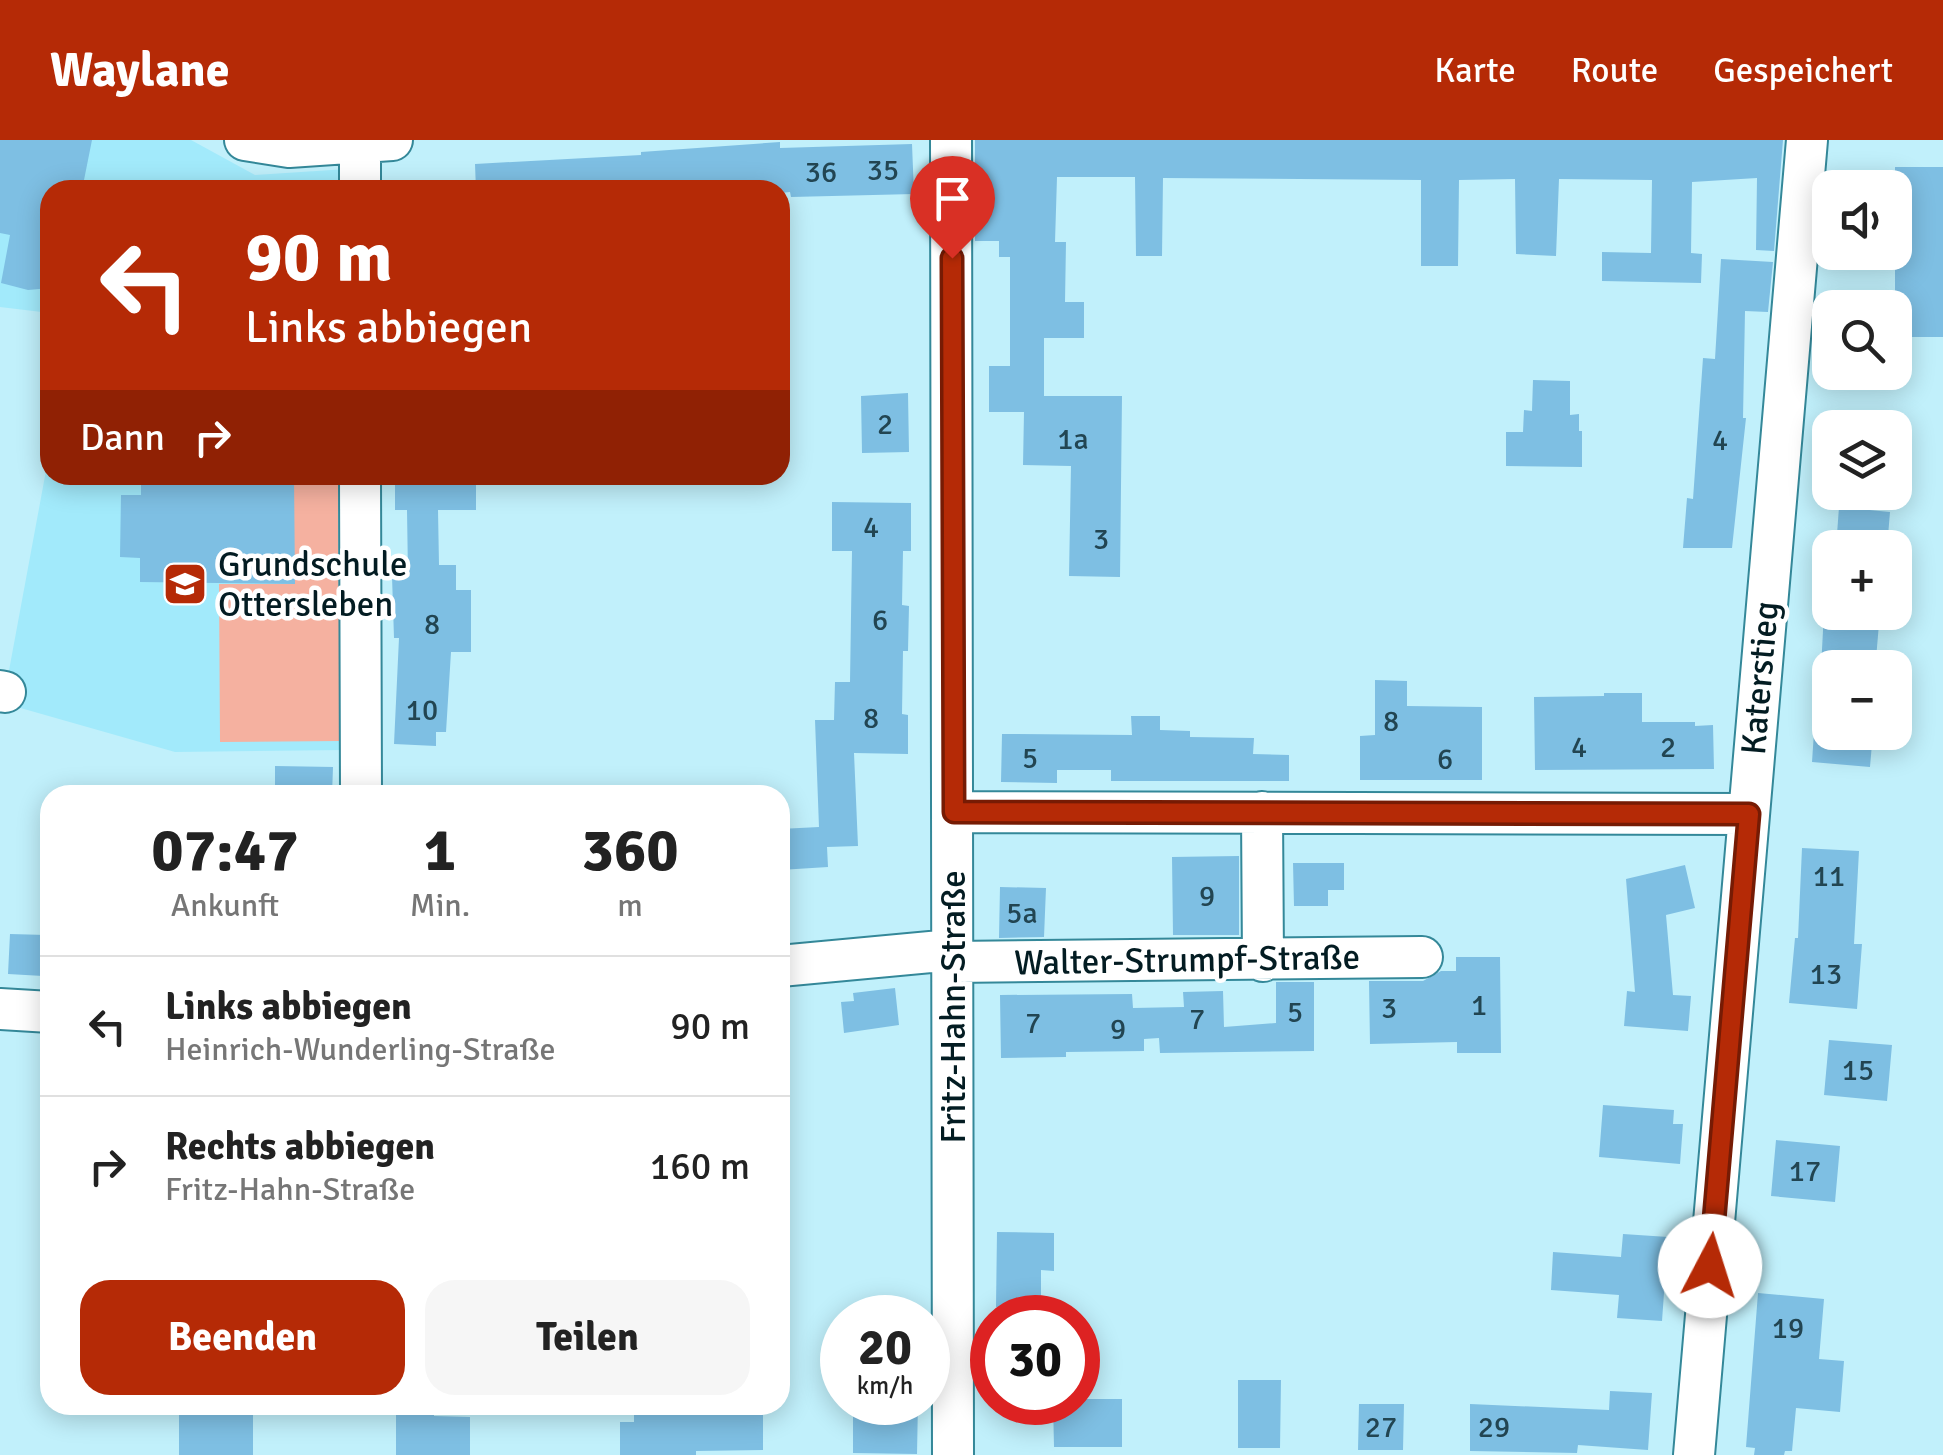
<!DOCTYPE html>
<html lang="de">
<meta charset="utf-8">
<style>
body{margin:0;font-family:Signika,sans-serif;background:#f6f6f6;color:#222;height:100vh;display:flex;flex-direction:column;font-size:38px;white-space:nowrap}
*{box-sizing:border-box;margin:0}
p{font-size:32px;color:#767676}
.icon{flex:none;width:55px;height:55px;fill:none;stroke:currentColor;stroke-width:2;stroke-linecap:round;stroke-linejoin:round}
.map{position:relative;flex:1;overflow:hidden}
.details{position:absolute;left:40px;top:645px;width:750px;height:630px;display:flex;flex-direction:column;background:#fff;border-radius:30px;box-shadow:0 5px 25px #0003}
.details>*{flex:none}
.guide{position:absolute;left:40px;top:40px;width:750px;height:305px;border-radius:30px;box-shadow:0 5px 25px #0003;background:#b52a06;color:#fff;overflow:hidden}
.fabs{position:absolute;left:1812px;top:30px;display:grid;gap:20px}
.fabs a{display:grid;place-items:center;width:100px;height:100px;border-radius:20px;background:#fff;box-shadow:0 5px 25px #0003;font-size:50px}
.speed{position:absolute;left:820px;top:1155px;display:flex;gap:20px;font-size:50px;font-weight:700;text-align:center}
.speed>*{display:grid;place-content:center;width:130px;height:130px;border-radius:50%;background:#fff;box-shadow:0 5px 25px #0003;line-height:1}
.speed small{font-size:25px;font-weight:400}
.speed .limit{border:15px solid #d22;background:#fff;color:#111}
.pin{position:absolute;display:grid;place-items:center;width:85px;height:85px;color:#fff;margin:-102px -42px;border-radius:50% 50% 50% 0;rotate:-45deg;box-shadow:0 0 10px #0007}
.pin .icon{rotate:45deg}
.me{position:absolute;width:110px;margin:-55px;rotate:5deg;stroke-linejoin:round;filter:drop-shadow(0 0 8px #0008)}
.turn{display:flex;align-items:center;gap:35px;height:210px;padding:0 40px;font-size:45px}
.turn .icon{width:130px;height:130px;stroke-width:2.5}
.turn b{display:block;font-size:70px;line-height:85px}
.then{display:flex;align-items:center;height:95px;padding:0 40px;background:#0003;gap:20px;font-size:38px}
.eta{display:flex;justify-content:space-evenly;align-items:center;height:170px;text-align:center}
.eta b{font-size:60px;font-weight:800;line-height:70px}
.action{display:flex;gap:20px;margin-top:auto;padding:20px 40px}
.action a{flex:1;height:115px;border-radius:30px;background:#b52a06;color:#fff;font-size:40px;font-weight:800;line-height:115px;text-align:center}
.action a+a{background:#f6f6f6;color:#222}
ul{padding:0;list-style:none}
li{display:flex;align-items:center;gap:30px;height:140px;padding:0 40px;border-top:2px solid #e0e0e0}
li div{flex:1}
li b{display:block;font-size:38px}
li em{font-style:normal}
header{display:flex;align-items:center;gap:60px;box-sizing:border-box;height:140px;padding:0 50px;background:#b52a06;color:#fff}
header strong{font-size:48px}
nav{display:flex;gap:55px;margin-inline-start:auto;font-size:35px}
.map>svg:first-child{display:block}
.built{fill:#a2eafb}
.green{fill:#f5b1a0}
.building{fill:#7ebfe3}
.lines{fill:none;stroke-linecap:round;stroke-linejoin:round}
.minor-casing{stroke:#348899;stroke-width:44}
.minor{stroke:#fff;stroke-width:40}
.route-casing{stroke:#761b04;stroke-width:25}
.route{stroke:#b52a06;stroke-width:18}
.labels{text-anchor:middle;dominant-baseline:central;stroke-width:9;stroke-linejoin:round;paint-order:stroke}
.number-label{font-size:30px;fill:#224552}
.poi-label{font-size:35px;fill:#031c22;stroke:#fff;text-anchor:start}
.street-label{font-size:35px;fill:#031c22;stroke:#fff}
</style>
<header>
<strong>Waylane</strong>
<nav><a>Karte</a><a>Route</a><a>Gespeichert</a></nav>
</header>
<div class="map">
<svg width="1943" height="1315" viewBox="0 0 1943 1315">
<rect width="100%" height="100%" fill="#c1f0fb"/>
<!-- built -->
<path class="built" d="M0 0H191L255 35 347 29V50H50V173L0 167Z
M50 309V335H346L345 610 175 612 3 563Z"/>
<!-- green -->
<path class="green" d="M294 335H338L340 601 220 602 219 444H294Z"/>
<!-- building -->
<path class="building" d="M0 0H92L82 50H50V148L28 150 1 143 10 95 0 93Z
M975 0H1783L1774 111 1756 110 1757 38 1692 42 1691 113 1702 114 1701 143 1602 141V112L1651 113 1652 40 1559 39 1556 116 1516 114 1515 39 1459 40 1458 126H1421V40L1163 38 1162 116H1136L1135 37H1057L1055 102H1066L1065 162H1084V198H1044V256H1122L1120 437 1069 436 1071 326 1023 325 1024 272H989V226H1010V117H999V101H975Z
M780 2V8L912 4 914 54 791 57 790 52 780 53V50H476L475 24 641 15V12Z
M1895 27H1943V197H1895Z
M1721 119 1773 122 1768 172 1745 171 1743 278H1746L1732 408H1683L1687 358 1693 359 1703 218 1715 219Z
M1533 240 1570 241V275L1579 274V291H1582V327L1506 326V292H1523L1524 270 1532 271Z
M908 253 909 312 862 313 861 256Z
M141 335H294L295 444 140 442V418L120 417 121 355H141Z
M395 335H476V370H438L439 425H456V450H471V512H451L446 592H436V606L394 604 399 498H394L392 436 408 435 407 370H395Z
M832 362 911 363V411H903L902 465 909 466 908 511H903L902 574 908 575V614L854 613 858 706 827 707 828 727 780 730V689L819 687 815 580H834L835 542H850L852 411H832Z
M1839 367 1890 372 1887 408H1836Z
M1824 472H1880L1876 519 1853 517 1852 528H1821Z
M1375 540 1407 541V566L1482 567V640H1360V596L1375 595Z
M1604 553H1642V582H1695V586L1713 585 1714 629 1535 630 1534 557 1604 556Z
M1131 576H1160V590L1190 591V597L1254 598 1253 614 1289 615V641H1111V630H1057V643L1001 642 1002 594 1132 595Z
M1814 592H1873L1870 627 1812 622Z
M275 626 333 627 332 655H275Z
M1802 708 1859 711 1854 804H1862L1857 869 1789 863 1795 798H1798Z
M1239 716V795H1173L1172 717Z
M1293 723H1344V750H1328V766H1294Z
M1685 725 1695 768 1666 775 1673 855 1691 856 1688 891 1624 886 1627 851 1635 852 1626 739Z
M1000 747 1046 748 1044 797 999 798Z
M10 794 46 795 43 836 8 834Z
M1456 817H1500L1501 913H1457V902L1370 904 1369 841H1423L1441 831H1456Z
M1276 842H1314V911L1160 913 1159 898 1144 899V911L1066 912V917L1001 918 1000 855 1132 854 1133 868 1184 867 1183 852 1223 851 1224 887 1276 883Z
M895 848 899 885 844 893 841 862 854 861 853 853Z
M1829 900 1892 905 1887 961 1824 955Z
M1603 965 1674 970 1673 984H1683L1680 1024 1599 1017Z
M1776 1000 1840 1006 1835 1062 1771 1056Z
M997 1092 1054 1093V1131L1041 1130V1168L996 1167Z
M1623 1094 1668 1097 1662 1181 1617 1178 1619 1155 1551 1150 1553 1112 1621 1117Z
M1758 1153 1824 1159 1819 1219 1844 1221 1840 1272 1796 1268 1792 1311H1785L1784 1315H1754L1755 1308 1746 1307Z
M1238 1240H1281L1280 1308H1238Z
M1610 1251 1652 1253 1648 1310 1578 1305 1577 1313 1470 1311V1264L1609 1270Z
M1078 1259H1122V1307H1054L1053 1262H1078Z
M853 1262H918L917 1314 853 1313Z
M1359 1264H1404L1403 1310H1358Z
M194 1265H253V1315H179V1272H194Z
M396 1265H434V1276L470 1277V1315H396Z
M634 1265H763V1310L696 1311V1315H620V1282H634Z"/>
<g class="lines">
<defs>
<path id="minor" d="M245 0 289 7 392 0
M951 0 953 1315
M360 2V50
M360 335 361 655
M0 551 5 552
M953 672 1749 674
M1262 672 1263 821
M952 822 1422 817
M780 826 952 810
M0 869 50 872
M1694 1315 1807 0"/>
</defs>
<!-- minor casing -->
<use href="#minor" class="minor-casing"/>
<!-- minor -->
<use href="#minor" class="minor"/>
</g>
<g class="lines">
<defs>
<path id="route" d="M952 118 954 672 1749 674 1710 1126"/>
</defs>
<!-- route casing -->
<use href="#route" class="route-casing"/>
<!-- route -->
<use href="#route" class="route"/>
</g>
<!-- icons -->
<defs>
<symbol id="school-square" viewBox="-11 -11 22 22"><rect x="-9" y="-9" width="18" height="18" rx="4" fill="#b52a06" stroke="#fff"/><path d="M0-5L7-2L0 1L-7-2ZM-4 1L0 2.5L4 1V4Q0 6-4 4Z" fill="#fff"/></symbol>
</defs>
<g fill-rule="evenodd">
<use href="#school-square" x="160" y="419" width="50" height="50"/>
</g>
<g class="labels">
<!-- number labels -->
<g class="number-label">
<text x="883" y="30">35</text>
<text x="821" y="32">36</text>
<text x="885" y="284">2</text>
<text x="1073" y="299">1a</text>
<text x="1720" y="300">4</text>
<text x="871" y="387">4</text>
<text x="1101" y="399">3</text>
<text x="880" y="480">6</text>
<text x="432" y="484">8</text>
<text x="422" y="570">10</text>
<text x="871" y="578">8</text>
<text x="1391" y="581">8</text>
<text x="1579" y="607">4</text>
<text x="1668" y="607">2</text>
<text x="1030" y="618">5</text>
<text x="1445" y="619">6</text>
<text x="1829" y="736">11</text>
<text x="1207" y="756">9</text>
<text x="1022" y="773">5a</text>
<text x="1826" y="834">13</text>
<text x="1479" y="865">1</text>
<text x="1389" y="868">3</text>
<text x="1295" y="872">5</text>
<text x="1197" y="879">7</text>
<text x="1033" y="883">7</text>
<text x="1118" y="889">9</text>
<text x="1858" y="930">15</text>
<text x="1805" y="1031">17</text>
<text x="1788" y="1188">19</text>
<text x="1381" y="1287">27</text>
<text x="1494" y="1287">29</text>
</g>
<!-- poi labels -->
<g class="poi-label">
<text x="218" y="424">Grundschule<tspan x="218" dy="40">Ottersleben</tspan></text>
</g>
<!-- street labels -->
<g class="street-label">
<text transform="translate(1760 538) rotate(-85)">Katerstieg</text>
<text transform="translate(1187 820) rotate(-1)">Walter-Strumpf-Straße</text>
<text transform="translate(953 867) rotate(-90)">Fritz-Hahn-Straße</text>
</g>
</g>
</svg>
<div class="fabs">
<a><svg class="icon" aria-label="sound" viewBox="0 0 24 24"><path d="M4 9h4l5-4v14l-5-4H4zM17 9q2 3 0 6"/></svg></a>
<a><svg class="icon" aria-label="search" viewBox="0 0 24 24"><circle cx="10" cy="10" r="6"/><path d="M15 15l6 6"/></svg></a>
<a><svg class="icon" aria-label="layers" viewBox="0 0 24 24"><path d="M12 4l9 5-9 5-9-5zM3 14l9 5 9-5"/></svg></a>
<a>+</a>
<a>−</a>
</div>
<div class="speed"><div>20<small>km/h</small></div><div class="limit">30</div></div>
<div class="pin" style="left:952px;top:118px;background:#d93025"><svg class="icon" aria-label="arrive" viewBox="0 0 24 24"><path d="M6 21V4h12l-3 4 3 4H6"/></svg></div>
<svg class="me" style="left:1710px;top:1126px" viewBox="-20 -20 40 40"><circle r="19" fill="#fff"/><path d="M0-13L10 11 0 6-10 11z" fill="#b52a06"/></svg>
<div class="guide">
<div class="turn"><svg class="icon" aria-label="left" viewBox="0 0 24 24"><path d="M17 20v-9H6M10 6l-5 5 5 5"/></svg><div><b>90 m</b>Links abbiegen</div></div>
<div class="then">Dann<svg class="icon" aria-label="right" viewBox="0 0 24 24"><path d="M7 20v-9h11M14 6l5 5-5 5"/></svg></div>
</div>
<section class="details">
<div class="eta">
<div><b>07:47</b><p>Ankunft</p></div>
<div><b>1</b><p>Min.</p></div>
<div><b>360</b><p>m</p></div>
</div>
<ul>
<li><svg class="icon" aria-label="left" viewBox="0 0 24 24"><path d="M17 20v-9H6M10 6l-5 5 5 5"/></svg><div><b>Links abbiegen</b><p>Heinrich-Wunderling-Straße</p></div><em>90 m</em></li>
<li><svg class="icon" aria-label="right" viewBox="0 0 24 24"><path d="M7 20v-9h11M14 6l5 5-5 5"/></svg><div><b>Rechts abbiegen</b><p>Fritz-Hahn-Straße</p></div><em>160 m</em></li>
</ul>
<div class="action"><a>Beenden</a><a>Teilen</a></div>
</section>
</div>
